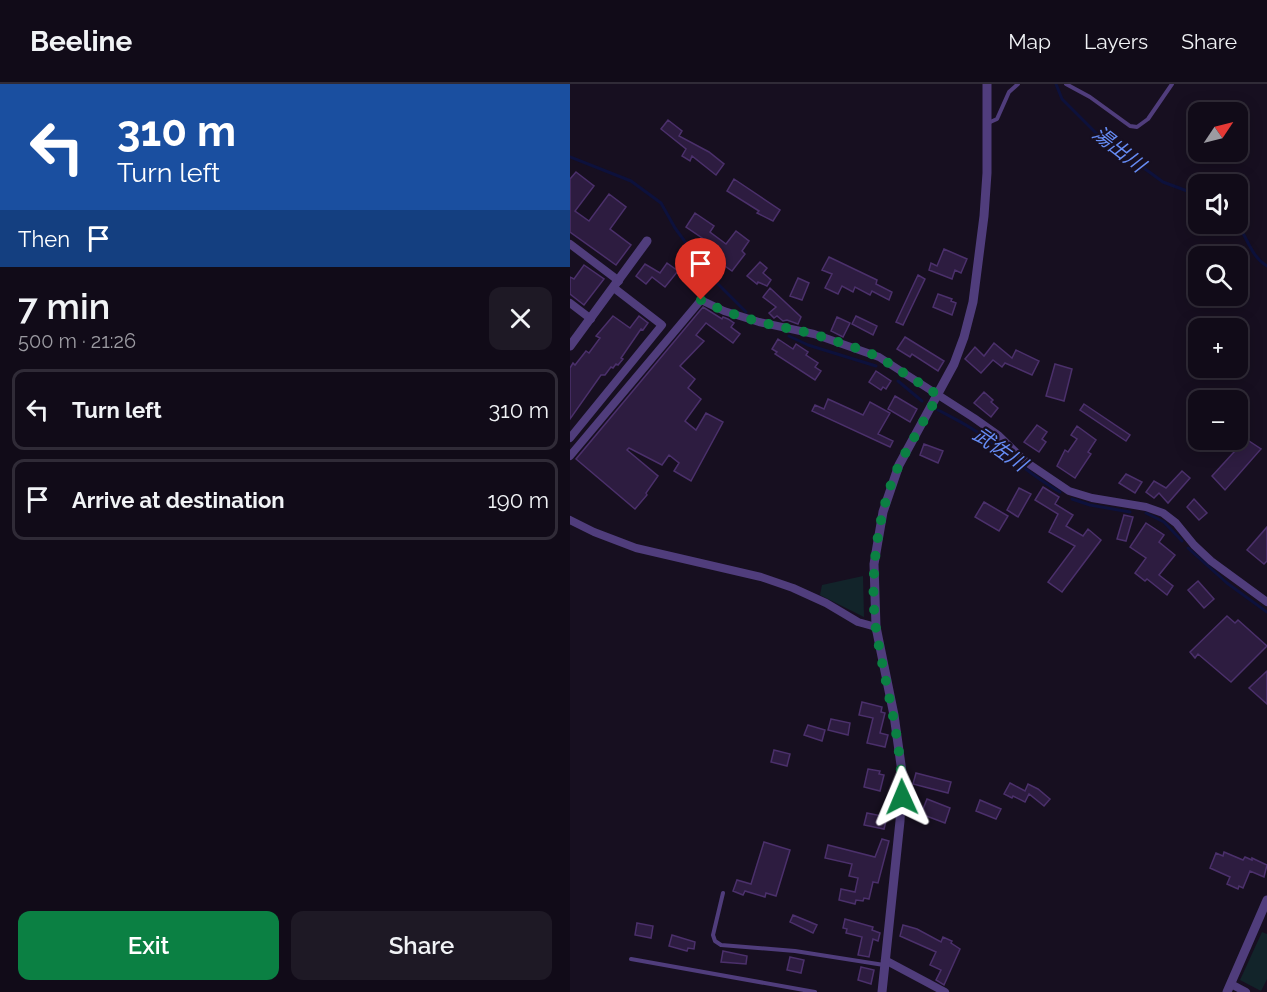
<!DOCTYPE html>
<meta charset="utf-8">
<style>
body{margin:0;font-family:Raleway,"Noto Sans JP",sans-serif;background:#1e1925;color:#f1f3f6;height:100vh;display:flex;flex-direction:column;font-size:22px;white-space:nowrap}
*{box-sizing:border-box;margin:0}
p{font-size:20px;color:#9c9ba2}
.icon{flex:none;width:33px;height:33px;fill:none;stroke:currentColor;stroke-width:2;stroke-linecap:round;stroke-linejoin:round}
.map{position:relative;flex:1;overflow:hidden}
.sheet{display:flex;flex-direction:column;background:#110b18;width:570px}
.sheet>*{flex:none}
.hud{background:#1a4fa0;color:#fff;overflow:hidden}
.needle{width:39px;rotate:55deg}
.controls{position:absolute;left:618px;top:18px;display:grid;gap:12px}
.controls a{display:grid;place-items:center;width:60px;height:60px;border-radius:12px;background:#110b18;box-shadow:0 3px 15px #0003,0 0 0 2px #302b37;font-size:30px}
.pin{position:absolute;display:grid;place-items:center;width:51px;height:51px;color:#fff;margin:-62px -26px;border-radius:50% 50% 50% 0;rotate:-45deg;box-shadow:0 0 6px #0007}
.pin .icon{rotate:45deg}
.me{position:absolute;width:66px;margin:-33px;rotate:359deg;stroke-linejoin:round;filter:drop-shadow(0 0 4px #0008)}
.turn{display:flex;align-items:center;gap:21px;height:126px;padding:0 18px;font-size:27px}
.turn .icon{width:78px;height:78px;stroke-width:2.5}
.turn b{display:block;font-size:42px;line-height:51px}
.then{display:flex;align-items:center;height:57px;padding:0 18px;background:#0003;gap:12px;font-size:22px}
.round{display:grid;place-items:center;flex:none;width:63px;height:63px;border-radius:12px;background:#1e1925}
.overview{display:flex;align-items:center;justify-content:space-between;height:102px;padding:0 18px}
h1{font-size:36px;font-weight:600;line-height:45px}
.primary-button{display:flex;gap:12px;margin-top:auto;padding:12px 18px}
.primary-button a{flex:1;height:69px;border-radius:12px;background:#0b8043;color:#fff;font-size:24px;font-weight:600;line-height:69px;text-align:center}
.primary-button a+a{background:#1e1925;color:#f1f3f6}
ul{padding:0;list-style:none}
li{display:flex;align-items:center;gap:18px;height:81px;margin:0 12px 9px;padding:0 6px;border:3px solid #302b37;border-radius:12px}
li div{flex:1}
li b{display:block;font-size:22px}
li em{font-style:normal}
header{display:flex;align-items:center;gap:36px;box-sizing:border-box;height:84px;padding:0 30px;background:#110b18;border-bottom:2px solid #302b37}
header strong{font-size:28px}
nav{display:flex;gap:33px;margin-inline-start:auto;font-size:21px}
main{display:flex;flex:1;min-height:0}
.map>svg:first-child{display:block}
.green{fill:#12242a}
.lines{fill:none;stroke-linecap:round;stroke-linejoin:round}
.stream{stroke:#0d113c;stroke-width:3}
.building{fill:#2d1c40;stroke:#4b306b;stroke-width:1.5}
.service{stroke:#503d7c;stroke-width:4}
.minor{stroke:#503d7c;stroke-width:8}
.tertiary{stroke:#503d7c;stroke-width:9}
.route{stroke:#0b8043;stroke-width:10;stroke-dasharray:0 18}
.labels{text-anchor:middle;dominant-baseline:central;stroke-width:4.5;stroke-linejoin:round;paint-order:stroke}
.water-label{font-size:20px;font-style:italic;fill:#668cf5;stroke:#170f20}
</style>
<header>
<strong>Beeline</strong>
<nav><a>Map</a><a>Layers</a><a>Share</a></nav>
</header>
<main>
<section class="sheet">
<div class="hud">
<div class="turn"><svg class="icon" aria-label="left" viewBox="0 0 24 24"><path d="M17 20v-9H6M10 6l-5 5 5 5"/></svg><div><b>310 m</b>Turn left</div></div>
<div class="then">Then<svg class="icon" aria-label="arrive" viewBox="0 0 24 24"><path d="M6 21V4h12l-3 4 3 4H6"/></svg></div>
</div>
<div class="overview"><div><h1>7 min</h1><p>500 m · 21:26</p></div><a class="round"><svg class="icon" aria-label="close" viewBox="0 0 24 24"><path d="M6 6l12 12M18 6L6 18"/></svg></a></div>
<ul>
<li><svg class="icon" aria-label="left" viewBox="0 0 24 24"><path d="M17 20v-9H6M10 6l-5 5 5 5"/></svg><div><b>Turn left</b></div><em>310 m</em></li>
<li><svg class="icon" aria-label="arrive" viewBox="0 0 24 24"><path d="M6 21V4h12l-3 4 3 4H6"/></svg><div><b>Arrive at destination</b></div><em>190 m</em></li>
</ul>
<div class="primary-button"><a>Exit</a><a>Share</a></div>
</section>
<div class="map">
<svg width="697" height="908" viewBox="0 0 697 908">
<rect width="100%" height="100%" fill="#170f20"/>
<!-- green -->
<path class="green" d="M293 492 294 533 250 511 252 501Z
M692 848 697 850V895L691 907 670 896Z"/>
<g class="lines">
<!-- stream -->
<path class="stream" d="M486 0 492 15 526 49 593 98 628 111
M0 73 61 97 91 119 105 144 140 192 176 228
M667 140C678 154 681 173 697 182
M219 252 238 261 306 282
M328 297 352 317
M368 326C385 335 402 343 417 355 441 373 463 393 490 408
M502 415 520 421 560 428
M576 429 594 438 612 457
M618 464 657 499 697 528"/>
</g>
<!-- building -->
<path class="building" d="M98 36 112 47 109 52 139 68 154 80 146 91 122 72 120 77 112 72 116 65 91 45Z
M6 88 24 102 5 127 19 137 39 110 56 123 40 145 61 161 46 181 0 148V95Z
M164 95 210 126 203 137 187 129 189 127 157 107Z
M125 129 144 142 140 148 156 160 166 147 179 157 172 167 175 170 162 187 132 166 138 158 116 143Z
M374 165 397 175 391 189 385 186 382 195 359 186 361 179 367 182Z
M259 173 307 196 306 200 322 208 319 216 302 207 300 211 285 203 283 208 272 202 268 210 255 204 262 190 252 186Z
M190 178 197 184 193 189 201 196 197 202 188 198 187 200 177 192Z
M97 179 108 187 95 203 82 193 76 200 66 192 75 180 90 189Z
M14 181 34 195 14 221 0 210V193L4 195Z
M348 191 355 195 333 241 326 238Z
M228 194 239 199 232 216 220 212Z
M200 204 231 233 228 240 217 236 213 237 207 232 204 234 199 229 206 223 193 213Z
M368 210 382 215 381 217 386 219 382 231 363 223Z
M133 223 152 235 153 233 158 235 164 239 161 243 170 250 163 259 136 239 126 251 134 257 110 282 125 295 118 304 131 315 115 337 126 346 136 329 153 338 121 397 104 387 109 379 99 371 92 381 59 364 57 366 88 392 76 409 77 411 65 425 6 375Z
M43 232 60 244 69 232 78 239 73 246 71 245 51 274 53 275 48 281 46 280 43 284 41 283 35 291H31L0 335V284L3 279 5 281 16 267 19 269 30 254 26 252Z
M286 232 307 242 303 251 282 240Z
M267 233 280 239 273 253 261 247Z
M335 253 374 277 368 287 342 270 340 273 327 265Z
M208 255 223 265 226 260 238 268 236 271 248 279 245 283 251 287 245 296 205 270 207 268 202 265Z
M424 259 442 274 446 266 469 277 462 291 435 279 432 283 423 276 411 289 395 275 405 263 414 272Z
M485 280 502 285 494 317 476 312Z
M306 287 321 297 316 305 313 303 311 306 299 298Z
M414 308 423 316 421 318 428 324 421 333 404 319Z
M325 312 347 325 340 338 318 325Z
M258 315 293 331 300 318 320 329 308 350 323 357 320 363 242 327 245 321 254 325Z
M514 320 560 351 556 357 510 326Z
M467 341 477 348 472 355 476 358 469 368 454 358Z
M507 342 526 356 518 368 521 370 505 394 487 382 495 366 498 368 507 355 501 351Z
M676 355 691 365 655 406 642 392Z
M354 360 373 367 368 379 350 371Z
M612 387 620 394 598 419 589 409 584 414 576 408 584 397 596 404Z
M556 390 572 398 565 409 549 399Z
M473 403 489 413 485 420 503 431 496 442 513 452 518 445 531 456 492 508 478 498 505 462 479 448 488 430 465 416Z
M449 404 461 410 448 433 437 426Z
M624 415 637 429 629 436 617 423Z
M414 418 438 432 429 447 405 433Z
M554 431 563 433 556 457 547 455Z
M576 439 594 451 589 458 605 471 589 491 603 502 597 511 577 495 575 497 565 489 576 474 560 463Z
M697 443V477L694 480 677 466Z
M628 497 644 515 634 524 618 506Z
M657 532 665 539 668 536 697 562 661 598 628 570 625 574 620 568Z
M697 587V620L679 604Z
M292 618 312 623 311 628 315 629 310 649 318 651 315 663 297 659 303 634 289 631Z
M261 635 280 639 278 651 258 646Z
M238 641 255 646 252 657 234 651Z
M204 666 220 670 217 682 201 678Z
M298 685 310 687 309 690 314 691 310 707 294 703Z
M346 689 381 698 378 709 343 700Z
M440 699 455 707 458 700 468 705 480 715 474 722 459 710 455 718 443 712 442 714 434 710Z
M357 715 380 724 375 739 351 730Z
M410 716 431 725 426 735 406 727Z
M297 729 317 733 314 745 294 741Z
M312 755 319 757 308 799 303 798 299 815 294 814 293 817 286 816 285 820 269 816 271 805 285 808 288 794 279 792 282 780 255 774 258 761 305 773Z
M194 758 220 766 206 812 196 809 195 813 175 807 173 811 163 807 167 796 181 800Z
M654 768 673 776 675 773 682 776V774L697 781 694 793 680 787 673 804 669 802 668 805 657 800 660 793 640 784 646 769 653 772Z
M223 831 247 841 243 849 220 838Z
M275 835 303 843 302 846 310 849 308 857 303 855 299 873 288 871 292 853 276 849 277 845 273 844Z
M67 839 83 842 81 854 65 851Z
M333 841 347 845 371 858 373 853 382 857 381 859 390 865 374 901 366 896 371 886 360 881 366 868 330 852Z
M102 851 125 858 124 865 118 864 117 867 99 862Z
M153 867 177 872 176 880 151 878Z
M220 873 234 876 231 889 217 886Z
M291 883 304 886 301 900 288 896Z"/>
<g class="lines">
<!-- service -->
<path class="service" d="M496 0 520 13 560 42 567 43 578 35 602 0
M418 39 427 35 439 8 448 0
M153 809 143 851 145 857 151 861 225 867 314 881
M61 875 245 908"/>
<!-- minor -->
<path class="minor" d="M0 160 49 197
M0 219 21 235
M0 354 92 241 44 204
M0 372 131 216 154 227 189 238 244 250 309 273 404 334 428 351 456 378 499 407 522 414 576 423 593 429 606 439 624 461 641 477 697 518
M0 436 24 448 66 464 191 493 223 504 256 519 288 538 306 543
M315 876 375 908
M661 900 676 908"/>
<!-- tertiary -->
<path class="tertiary" d="M0 262 77 157
M312 908 330 737 332 688 324 631 306 543 304 480 313 428 329 381 384 280 394 253 403 218 414 132 417 89V0
M657 908 697 816"/>
</g>
<g class="lines">
<!-- route -->
<path class="route" d="M131 216 154 227 189 238 244 250 289 265 309 273 368 311C356 334 342 356 330 379 307 427 299 493 306 545 315 602 332 655 332 713"/>
</g>
<g class="labels">
<!-- water labels -->
<g class="water-label">
<text transform="translate(549 65) rotate(38)">湯出川</text>
<text transform="translate(430 365) rotate(35)">武佐川</text>
</g>
</g>
</svg>
<div class="controls">
<a><svg class="needle" viewBox="-14 -14 28 28"><path d="M0-13l5 13h-10z" fill="#e53935"/><path d="M0 13l5-13h-10z" fill="#9c9ba2"/></svg></a>
<a><svg class="icon" aria-label="sound" viewBox="0 0 24 24"><path d="M4 9h4l5-4v14l-5-4H4zM17 9q2 3 0 6"/></svg></a>
<a><svg class="icon" aria-label="search" viewBox="0 0 24 24"><circle cx="10" cy="10" r="6"/><path d="M15 15l6 6"/></svg></a>
<a>+</a>
<a>−</a>
</div>
<div class="pin" style="left:131px;top:216px;background:#d93025"><svg class="icon" aria-label="arrive" viewBox="0 0 24 24"><path d="M6 21V4h12l-3 4 3 4H6"/></svg></div>
<svg class="me" style="left:332px;top:713px" viewBox="-20 -20 40 40"><path d="M0-17L14 15 0 8-14 15z" fill="#0b8043" stroke="#fff" stroke-width="4"/></svg>
</div>
</main>
